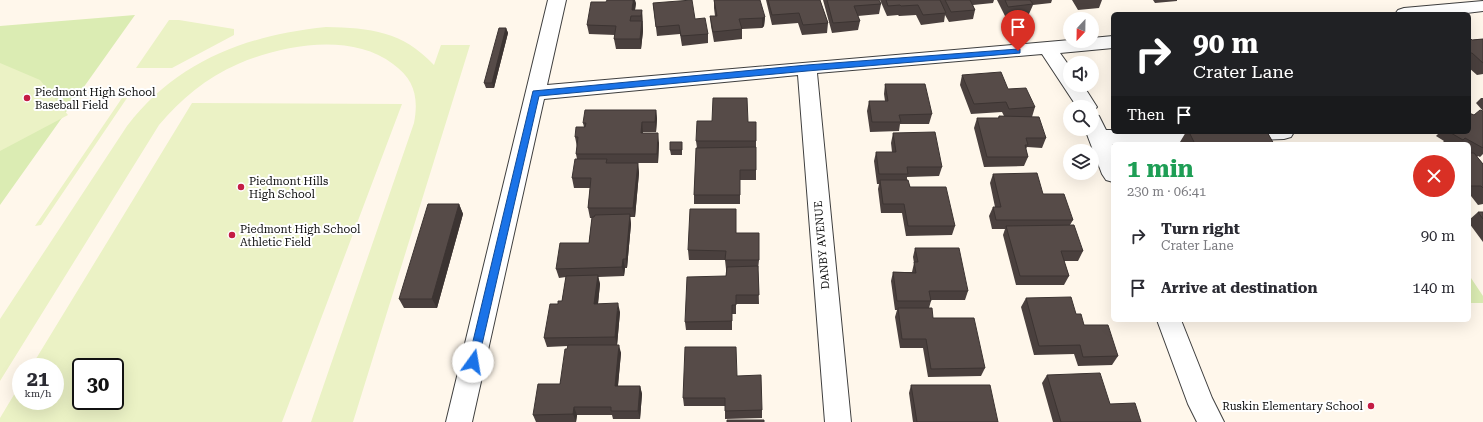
<!DOCTYPE html>
<meta charset="utf-8">
<style>
body{margin:0;font-family:"Roboto Serif",serif;background:#f2f2f3;color:#2b2b33;height:100vh;display:flex;flex-direction:column;font-size:15px;white-space:nowrap}
*{box-sizing:border-box;margin:0}
p{font-size:13px;color:#7c7c81}
.icon{flex:none;width:22px;height:22px;fill:none;stroke:currentColor;stroke-width:2;stroke-linecap:round;stroke-linejoin:round}
.map{position:relative;flex:1;overflow:hidden}
.panel{position:absolute;left:1111px;top:142px;width:360px;height:180px;display:flex;flex-direction:column;background:#fff;border-radius:6px;box-shadow:0 4px 16px #0002}
.panel>*{flex:none}
.hud{position:absolute;left:1111px;top:12px;width:360px;height:122px;border-radius:6px;box-shadow:0 4px 16px #0002;background:#202124;color:#fff;overflow:hidden}
.needle{width:26px;rotate:202deg}
.buttons{position:absolute;left:1063px;top:12px;display:grid;gap:8px}
.buttons a{display:grid;place-items:center;width:36px;height:36px;border-radius:50%;background:#fff;box-shadow:0 4px 16px #0002;font-size:20px}
.speed{position:absolute;left:12px;top:358px;display:flex;gap:8px;font-size:20px;font-weight:700;text-align:center}
.speed>*{display:grid;place-content:center;width:52px;height:52px;border-radius:50%;background:#fff;box-shadow:0 4px 16px #0002;line-height:1}
.speed small{font-size:10px;font-weight:400}
.speed .limit{border:2px solid #111;border-radius:6px;background:#fff;color:#111}
.pin{position:absolute;display:grid;place-items:center;width:34px;height:34px;color:#fff;margin:-41px -17px;border-radius:50% 50% 50% 0;rotate:-45deg;box-shadow:0 0 4px #0007}
.pin .icon{rotate:45deg}
.me{position:absolute;width:44px;margin:-22px;rotate:13deg;stroke-linejoin:round;filter:drop-shadow(0 0 3px #0008)}
.turn{display:flex;align-items:center;gap:14px;height:84px;padding:0 16px;font-size:18px}
.turn .icon{width:52px;height:52px;stroke-width:2.5}
.turn b{display:block;font-size:28px;line-height:34px}
.then{display:flex;align-items:center;height:38px;padding:0 16px;background:#0003;gap:8px;font-size:15px}
.round{display:grid;place-items:center;flex:none;width:42px;height:42px;border-radius:21px;background:#f2f2f3}
.headline{display:flex;align-items:center;justify-content:space-between;height:68px;padding:0 16px}
h1{font-size:24px;font-weight:700;line-height:30px;color:#1e9e55}
ul{padding:0;list-style:none}
li{display:flex;align-items:center;gap:12px;height:52px;padding:0 16px}
li div{flex:1}
li b{display:block;font-size:15px}
li em{font-style:normal}
.map>svg:first-child{display:block}
.green{fill:#dbecb3}
.pitch{fill:#ebf2c5;fill-rule:evenodd}
.lines{fill:none;stroke-linecap:round;stroke-linejoin:round}
.minor-casing{stroke:#3f3f3f;stroke-width:2}
.minor{fill:#fff;fill-rule:evenodd}
.wall{fill:#4a403e}
.shaded-wall{fill:#3c3432}
.building{fill:#564b48;stroke:#3c3432}
.route{fill:#1a73e8;stroke:#114b97}
.poi-dot{fill:#c41c44;stroke:#fff;stroke-width:1.5}
.labels{text-anchor:middle;dominant-baseline:central;stroke-width:4;stroke-linejoin:round;paint-order:stroke}
.poi-label{font-size:11px;fill:#0c0c0c;stroke:#fff;text-anchor:start}
.street-label{font-size:11px;fill:#0c0c0c;stroke:#fff}
</style>
<div class="map">
<svg width="1483" height="422" viewBox="0 0 1483 422">
<rect width="100%" height="100%" fill="#fff7eb"/>
<!-- green -->
<path class="green" d="M135 15 0 205V26Z
M1469 275 1483 296V303H1469Z"/>
<!-- pitch -->
<path class="pitch" d="M169 20H179L234 29V35L172 68H136Z
M326 27C371 28 402 31 434 65L441 45H470L353 422H311L414 123C419 97 414 79 393 64 351 32 282 45 238 64 206 78 181 99 159 125L0 381V319L127 126C177 61 247 35 326 27Z
M0 63 40 80 68 115 0 151Z
M122 98H127L41 225 35 226Z
M192 103 402 104 282 422H0V418L21 383V401H55V367H31ZM81 367H115V401H81Z"/>
<g class="lines">
<defs>
<path id="minor" d="M548 0H566L547 85 1070 40V41H1092V38L1113 36V48L1060 53 1070 67V85H1083L1097 107 1092 112V107H1077L1042 54 817 73 851 422H825L798 75 544 99 472 422H446Z
M1483 1V11L1458 14H1395L1398 10 1404 8Z
M1092 114 1099 116 1106 130H1113V132H1294L1291 137 1284 139 1113 144 1112 145 1113 182 1106 180 1102 174 1085 129H1092Z
M1157 320H1181L1212 398 1224 422H1197L1188 404Z"/>
</defs>
<!-- minor casing -->
<use href="#minor" class="minor-casing"/>
<!-- minor -->
<use href="#minor" class="minor"/>
</g>
<!-- wall -->
<path class="wall" d="M714 0 765 17 764 26 762 28 742 29V39L714 42 711 26 710 16H715L714 8Z
M766 0H820L828 23 827 33 802 35 798 23 772 25Z
M823 0H879L881 4 879 14 858 16 860 21 858 30 832 33Z
M880 0H994L993 3 973 5 975 10 973 19 949 22 945 15 944 22 921 25 916 15 899 16 898 15 887 16Z
M997 0H1052L1051 3 1033 5 1029 14 1005 16Z
M1072 0H1107H1102L1099 8 1078 10Z
M1153 0H1177V1L1155 3Z
M636 3 635 10H642L643 31 641 49H616L614 39 615 35 589 34 587 25Z
M653 3 695 19 708 34V43L682 46 680 34 657 36Z
M506 28 508 33 494 88H486L484 83Z
M1469 37 1472 40 1483 39V74L1477 75 1469 68Z
M962 75 1008 89 1035 107 1032 117 1046 138 1042 148 1027 147 1026 149 1028 157 1024 166 984 167 974 128 977 118H998L999 116H1004L1002 112 971 114 960 85Z
M885 84 932 114 929 124H900L899 131 870 132 867 111 869 101H885L884 94Z
M1481 98H1483V111L1476 103Z
M656 110 657 119 656 132H643V133L659 143 658 163H638L639 173 635 217H630L631 224 627 268H625L624 276 598 277 600 284 598 304 620 312 617 345 621 353 618 386H640L642 394 640 419H613L612 415H577L576 422H536L533 415 560 384 568 346 547 347 544 338 558 304 562 301 566 277 559 278 556 269 589 243 592 218H590L588 208 590 188H574L572 178 577 159 576 154 577 147 575 137 584 127 583 123Z
M1483 111V154L1480 157 1478 156 1477 157 1483 164V204L1478 205 1471 196H1469V144H1444L1442 143 1444 141 1436 136 1440 132H1469L1474 115Z
M748 122H756V180H740V204H694V195L697 148 696 141Z
M1186 132H1267L1274 144H1181L1180 142Z
M893 133 942 167 939 176 907 177V180L910 187 955 226 952 235 906 236 902 213H881L878 189 879 184H877L874 161 876 152H892L891 143Z
M682 142V155H671L670 150Z
M993 174 1043 194 1073 220 1070 225 1083 251 1078 261H1064L1069 276 1064 285H1016L1003 235 1005 229H992L989 216 993 207H995L990 183Z
M459 204 463 214 437 308H404L399 299Z
M1478 212H1483V242L1469 223V220Z
M736 233 759 260 758 270 759 304H736V314H732V330H686L685 322 726 276V269L725 260H689L688 250Z
M915 248 968 291 965 300H931V301L929 308 933 318 985 368 981 376 928 377 923 348H900L895 317 897 310H895L891 281 893 272H912L914 263 913 257Z
M1026 298 1076 314 1084 325 1118 356 1112 365 1078 366 1074 354 1034 355 1021 307Z
M1047 375 1110 404 1141 422H1053L1042 383Z
M737 376 762 410V418L725 419V406H684L683 398Z
M911 385 998 422H913L909 393Z"/>
<!-- shaded-wall -->
<path class="shaded-wall" d="M633 0H635L636 3 634 16 632 10Z
M642 10 643 31 641 49 640 39 642 25 641 16Z
M765 17 764 26 762 28V18Z
M506 28 508 33 494 88 492 83Z
M656 110 657 119 656 132 655 122Z
M642 122 643 132V142L641 133Z
M658 133 659 143 658 163 657 154Z
M638 163 639 173 635 217 633 208Z
M459 204 463 214 437 308 432 299Z
M630 214 631 224 627 268 626 259Z
M623 259 625 268 624 276 622 267Z
M598 275 600 284 597 313 594 304Z
M618 303 620 312 617 346 615 337Z
M619 345 621 353 617 395 615 386Z
M640 386 642 394 640 419 638 411Z
M574 407 577 415 576 422 573 414Z"/>
<!-- building -->
<path class="building" d="M607 0H633L632 10H642L641 16H631L630 21H642L640 39H614L616 26 587 25 591 2H606Z
M692 0 695 19 705 18 708 34 681 36 679 25 656 27 653 3Z
M714 0H760L765 17 762 18 739 19 742 29 713 32 710 16H717Z
M768 0H820L828 23 803 25 799 13 772 15Z
M827 0H879L881 4 854 6 860 21 833 23Z
M886 0H940L946 13 923 15 918 5 901 6 900 5 888 6Z
M945 0H970L975 10 951 12Z
M1005 0H1030L1033 4 1008 7Z
M499 28H506L492 83H484Z
M1469 37 1472 40 1483 39V63L1472 53H1469Z
M1001 72 1008 89 1026 88 1035 107 1009 109 1006 102 974 104 962 75Z
M885 84H925L932 114 899 115 901 122H872L869 101H888Z
M713 98H747L748 122H756V141H696L697 121H712Z
M585 110H656L655 122H642L641 133H658L657 154H576L578 137H575L576 127H585L586 123H583Z
M1480 110 1483 111V148L1465 138 1463 140 1451 133 1452 132H1469V113L1474 115Z
M999 116 1039 117 1046 138H1026L1028 145H1025L1028 157H987L977 118H999Z
M935 132 942 167H907L908 174H879L876 152H896L893 133Z
M1189 132H1267L1274 144H1195Z
M670 142H682V150H670Z
M756 147V170H740V195H694L696 148Z
M1469 153H1474L1483 164V188L1481 186H1469Z
M575 159H607L606 163H638L633 208H588L591 178H572Z
M1037 173 1043 194H1064L1073 220H996L993 207H1001L993 174Z
M880 180H908L910 187H946L955 226H908L904 204H883Z
M428 204H459L432 299H399Z
M690 209H736V233H759V260H725L726 251 688 250Z
M1478 212H1483V219Z
M630 214 626 259H623L622 267 556 269 560 243H589L592 217H594L595 215Z
M1074 225 1083 251H1061L1069 276H1020L1006 226Z
M915 248H959L968 291H929L931 301H897L893 272 916 273 914 262H918Z
M758 266 759 295H736V305H732V321L685 322 687 277 726 276 727 267Z
M598 275 594 304 618 303 615 337 544 338 550 304H558V301H562L566 276Z
M1071 297 1076 314H1081L1084 325H1108L1118 356 1083 357 1080 345 1039 346 1026 298Z
M898 308H932L933 318H974L985 368 931 369 926 339H902Z
M568 345H619L615 386H640L638 411H611V407H574L573 414 533 415 538 384H560L565 349H567Z
M685 347H736L737 376 761 375 762 410 725 411V398H683Z
M1100 373 1110 404 1135 403 1141 422H1061L1047 375Z
M911 385H990L998 422H917Z
M727 420H764V422H727Z"/>
<!-- route -->
<path class="route" d="M1018 49H1020V53L807 71 539 96 478 362 476 365 473 367 469 365 468 362 533 91 807 65Z"/>
<!-- markers -->
<g class="poi-dot">
<circle cx="27" cy="98" r="4"/>
<circle cx="241" cy="187" r="4"/>
<circle cx="232" cy="235" r="4"/>
<circle cx="1371" cy="406" r="4"/>
</g>
<g class="labels">
<!-- poi labels -->
<g class="poi-label">
<text x="35" y="92">Piedmont High School<tspan x="35" dy="13">Baseball Field</tspan></text>
<text x="249" y="181">Piedmont Hills<tspan x="249" dy="13">High School</tspan></text>
<text x="240" y="229">Piedmont High School<tspan x="240" dy="13">Athletic Field</tspan></text>
<text x="1363" y="406" text-anchor="end">Ruskin Elementary School</text>
</g>
<!-- street labels -->
<g class="street-label">
<text transform="translate(822 245) rotate(-95)">DANBY AVENUE</text>
</g>
</g>
</svg>
<div class="buttons">
<a><svg class="needle" viewBox="-14 -14 28 28"><path d="M0-13l5 13h-10z" fill="#e53935"/><path d="M0 13l5-13h-10z" fill="#7c7c81"/></svg></a>
<a><svg class="icon" aria-label="sound" viewBox="0 0 24 24"><path d="M4 9h4l5-4v14l-5-4H4zM17 9q2 3 0 6"/></svg></a>
<a><svg class="icon" aria-label="search" viewBox="0 0 24 24"><circle cx="10" cy="10" r="6"/><path d="M15 15l6 6"/></svg></a>
<a><svg class="icon" aria-label="layers" viewBox="0 0 24 24"><path d="M12 4l9 5-9 5-9-5zM3 14l9 5 9-5"/></svg></a>
</div>
<div class="speed"><div>21<small>km/h</small></div><div class="limit">30</div></div>
<div class="pin" style="left:1018px;top:51px;background:#d93025"><svg class="icon" aria-label="arrive" viewBox="0 0 24 24"><path d="M6 21V4h12l-3 4 3 4H6"/></svg></div>
<svg class="me" style="left:473px;top:362px" viewBox="-20 -20 40 40"><circle r="19" fill="#fff"/><path d="M0-13L10 11 0 6-10 11z" fill="#1a73e8"/></svg>
<div class="hud">
<div class="turn"><svg class="icon" aria-label="right" viewBox="0 0 24 24"><path d="M7 20v-9h11M14 6l5 5-5 5"/></svg><div><b>90 m</b>Crater Lane</div></div>
<div class="then">Then<svg class="icon" aria-label="arrive" viewBox="0 0 24 24"><path d="M6 21V4h12l-3 4 3 4H6"/></svg></div>
</div>
<section class="panel">
<div class="headline"><div><h1>1 min</h1><p>230 m · 06:41</p></div><a class="round" style="background:#d93025;color:#fff"><svg class="icon" aria-label="close" viewBox="0 0 24 24"><path d="M6 6l12 12M18 6L6 18"/></svg></a></div>
<ul>
<li><svg class="icon" aria-label="right" viewBox="0 0 24 24"><path d="M7 20v-9h11M14 6l5 5-5 5"/></svg><div><b>Turn right</b><p>Crater Lane</p></div><em>90 m</em></li>
<li><svg class="icon" aria-label="arrive" viewBox="0 0 24 24"><path d="M6 21V4h12l-3 4 3 4H6"/></svg><div><b>Arrive at destination</b></div><em>140 m</em></li>
</ul>
</section>
</div>
